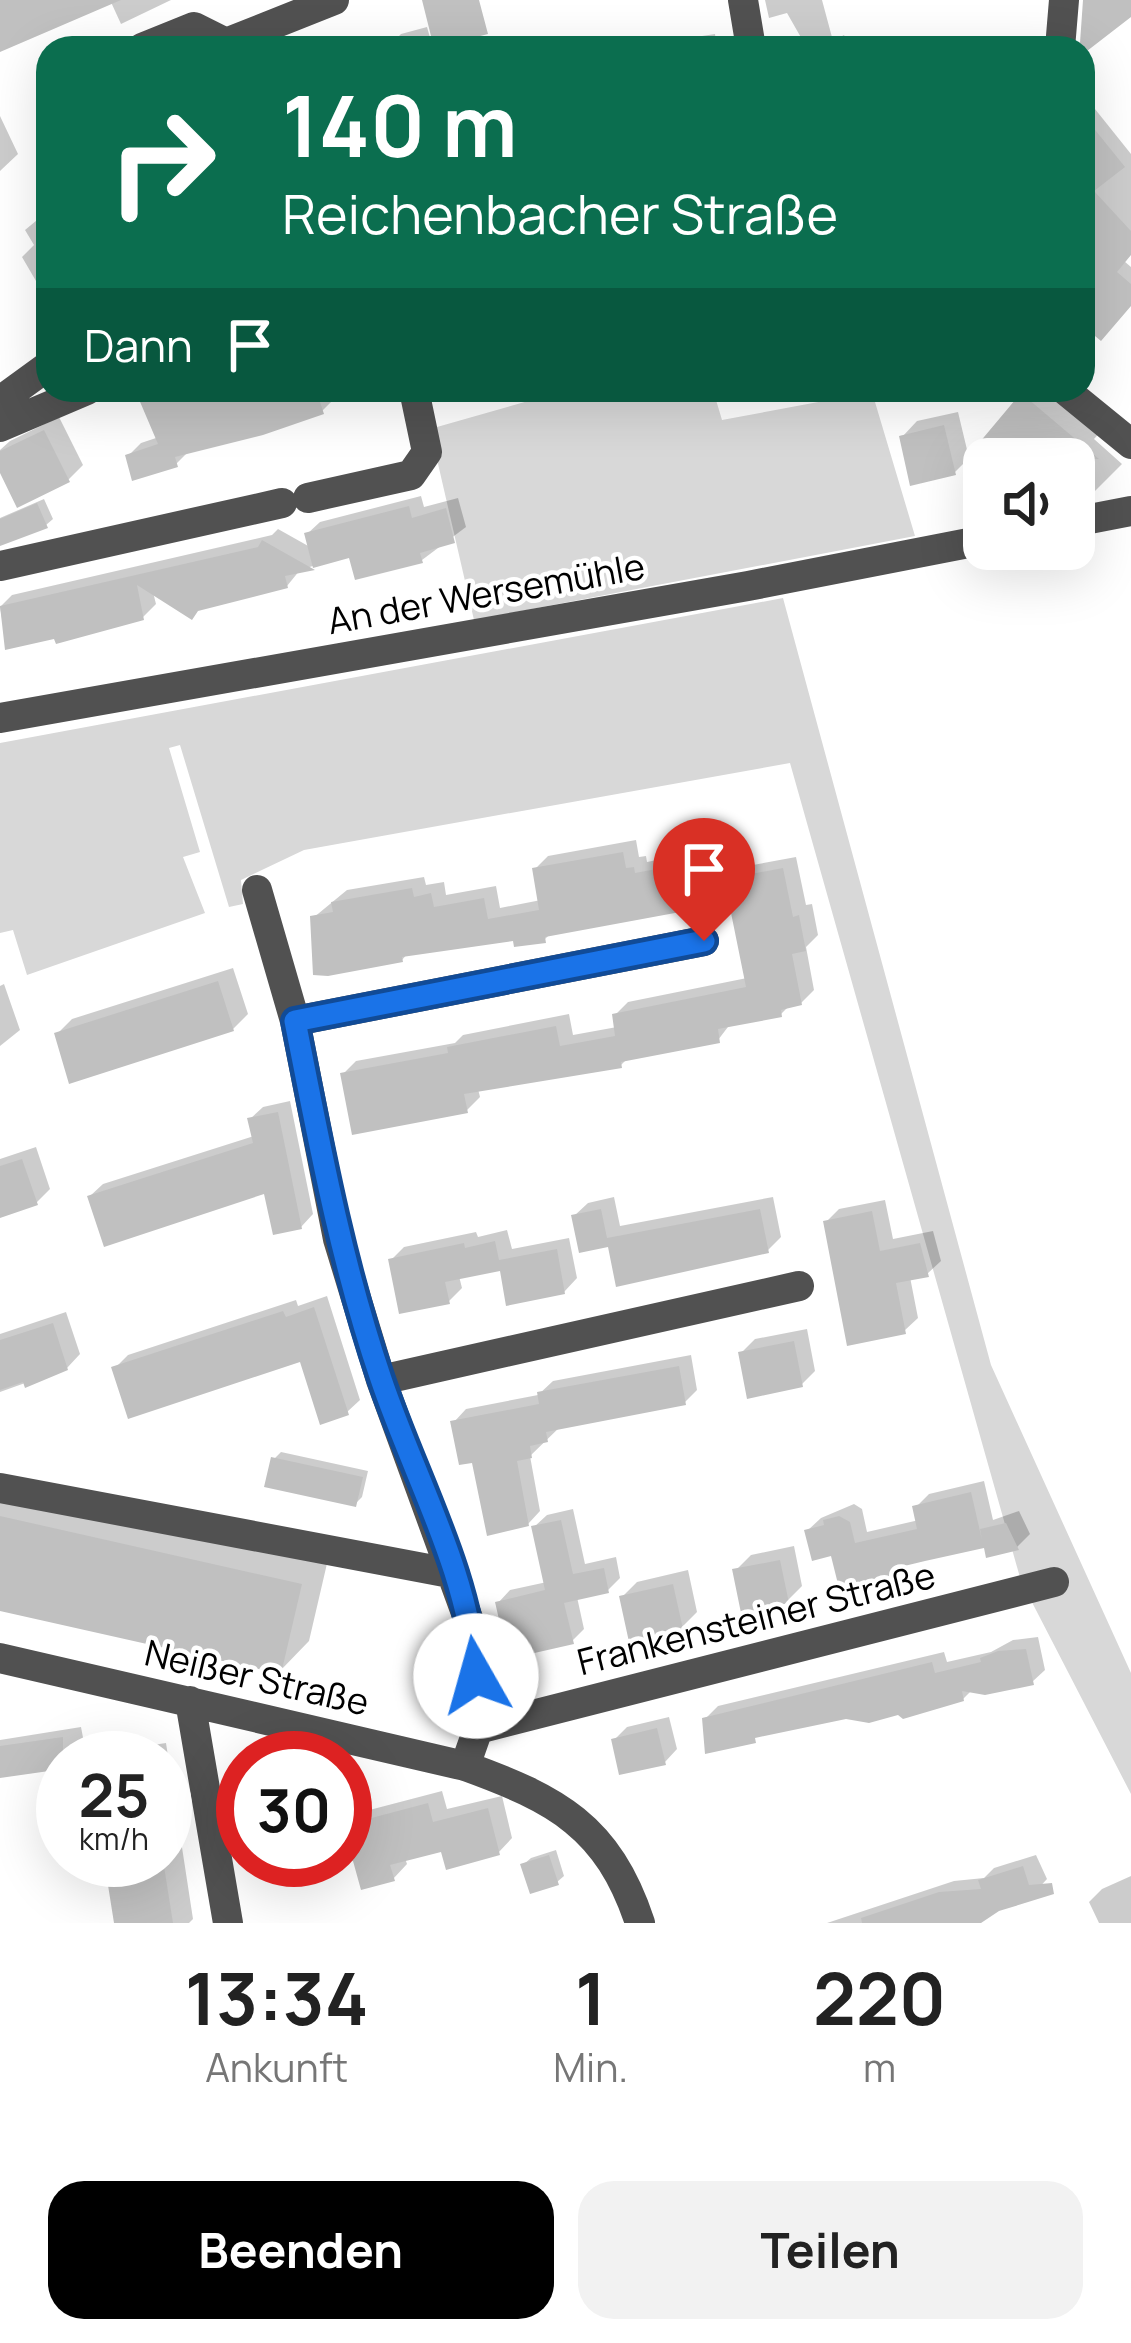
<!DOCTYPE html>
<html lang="de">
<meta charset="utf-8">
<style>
body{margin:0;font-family:Manrope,sans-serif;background:#f2f2f2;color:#222;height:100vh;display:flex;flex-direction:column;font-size:45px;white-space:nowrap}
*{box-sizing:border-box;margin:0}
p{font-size:39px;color:#767676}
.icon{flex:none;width:66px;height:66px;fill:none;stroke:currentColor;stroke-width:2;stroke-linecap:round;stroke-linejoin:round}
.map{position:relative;height:1923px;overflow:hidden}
.details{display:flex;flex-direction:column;background:#fff;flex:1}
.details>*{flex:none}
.top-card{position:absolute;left:36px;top:36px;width:1059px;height:366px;border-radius:36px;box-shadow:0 12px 48px #0002;background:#0b6e4f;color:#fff;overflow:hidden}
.tools{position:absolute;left:963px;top:438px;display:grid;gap:24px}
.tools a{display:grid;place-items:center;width:132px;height:132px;border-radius:24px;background:#fff;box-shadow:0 12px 48px #0002;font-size:60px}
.speed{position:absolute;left:36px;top:1731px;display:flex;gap:24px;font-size:60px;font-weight:700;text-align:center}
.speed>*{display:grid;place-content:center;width:156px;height:156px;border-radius:50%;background:#fff;box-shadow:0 12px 48px #0002;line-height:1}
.speed small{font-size:30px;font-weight:400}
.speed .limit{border:18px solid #d22;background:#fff;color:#111}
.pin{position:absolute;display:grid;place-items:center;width:102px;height:102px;color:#fff;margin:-123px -51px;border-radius:50% 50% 50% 0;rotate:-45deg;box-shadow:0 0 12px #0007}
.pin .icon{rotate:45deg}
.me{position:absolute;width:132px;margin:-66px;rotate:353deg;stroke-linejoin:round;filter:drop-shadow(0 0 9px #0008)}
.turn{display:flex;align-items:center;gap:42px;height:252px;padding:0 48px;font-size:54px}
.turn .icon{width:156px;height:156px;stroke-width:2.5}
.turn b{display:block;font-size:84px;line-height:102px}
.then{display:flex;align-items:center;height:114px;padding:0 48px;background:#0003;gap:24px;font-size:45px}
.eta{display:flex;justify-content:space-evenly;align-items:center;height:204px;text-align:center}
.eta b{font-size:72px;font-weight:700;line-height:84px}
.action{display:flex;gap:24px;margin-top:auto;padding:24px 48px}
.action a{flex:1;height:138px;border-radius:36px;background:#000;color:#fff;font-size:48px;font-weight:700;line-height:138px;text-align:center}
.action a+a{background:#f2f2f2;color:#222}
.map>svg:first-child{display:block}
.green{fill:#d8d8d8}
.shadow{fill:#0003}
.building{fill:#c0c0c0}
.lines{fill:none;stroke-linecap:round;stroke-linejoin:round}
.minor{stroke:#515151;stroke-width:30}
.route-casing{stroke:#114b97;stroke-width:30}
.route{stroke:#1a73e8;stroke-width:21}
.labels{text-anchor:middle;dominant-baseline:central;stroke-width:9;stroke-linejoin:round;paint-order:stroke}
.street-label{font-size:36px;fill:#000;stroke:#fff}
</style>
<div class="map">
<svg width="1131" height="1923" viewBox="0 0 1131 1923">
<rect width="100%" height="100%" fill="#fff"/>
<!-- green -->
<path class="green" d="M567 390H713L722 420 872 392 915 536 474 620 430 429Z
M783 598 991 1365 1131 1673V1794L1021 1581 790 763 304 850 241 880 243 904 229 907 180 745 169 748 200 852 183 857 205 913 27 975 13 930 0 933V743Z"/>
<!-- shadow -->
<path class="shadow" d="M110 0H171L121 24Z
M765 0H822L833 41 844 35 851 48H807L787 13 769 18Z
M427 27 433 48H397L395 40 401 34Z
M715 34 717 48H646L650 44Z
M1083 94 1131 154V252L1124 261 1131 267V303L1083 322Z
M0 116 18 154 0 171Z
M48 211V274L36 281 22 257 34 245 25 230Z
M139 390H332L334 399 322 411 190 450 176 464 128 456 141 443 159 437Z
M439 390H464L440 397Z
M1029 390H1060L1104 428 1094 439 1122 464 1090 496 1074 499V459H1003L983 442Z
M958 412 969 458 954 473 902 437 917 421Z
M59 417 83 465 68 480 0 466V450L10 441Z
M421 496 424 507 458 498 466 527 422 560 351 554 300 570 287 586 153 592 156 604 143 617 7 647 0 607 12 595 272 535 278 529 310 547 307 534 320 522Z
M44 499 53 519 46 525 0 542V518Z
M736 838 742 867 796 857 806 905 812 904 818 935 806 947 814 990 801 1003 790 1005 781 1014 731 1023 718 1040 629 1057 621 1065 478 1089 480 1097 467 1110 343 1074 356 1061 455 1043 463 1035 569 1014 573 1035 617 1027 615 1015 628 1002 747 978 731 899 551 933 544 940 516 937 408 953 402 960 313 918 347 890 424 877 426 885 444 882 446 895 496 886 500 908 541 900 535 869 548 856 636 840 639 857 646 856 647 862 696 852 704 844Z
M233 968 248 1014 233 1029 57 1034 72 1019Z
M4 984 20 1030 0 1046V986Z
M290 1101 313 1214 301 1227 267 1190 90 1196 103 1184 254 1136 250 1119 263 1107Z
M36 1147 50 1189 36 1203 0 1215V1159Z
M614 1197 620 1226 773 1197 781 1237 768 1250 610 1244 574 1216 588 1203Z
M885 1200 893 1239 933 1231 941 1261 927 1274 910 1277 918 1318 904 1331 826 1222 839 1209Z
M507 1230 512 1249 569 1238 577 1278 564 1292 502 1267 459 1276 462 1288 449 1301 391 1260 404 1247 476 1232 478 1237Z
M327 1296 360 1400 347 1412 302 1358 115 1368 128 1355 296 1300 298 1306Z
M66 1312 80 1354 67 1368 0 1392V1334Z
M807 1329 815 1371 802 1384 741 1353 755 1339Z
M691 1355 697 1390 684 1403 561 1426 530 1456 540 1511 528 1524 474 1459 454 1422 466 1409 538 1395 553 1381Z
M281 1452 368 1471 362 1497 355 1504 274 1459Z
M0 1480 329 1555 309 1641 280 1671 0 1608Z
M984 1481 993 1520 1019 1511 1030 1534 1017 1547 986 1545 910 1562 897 1575 833 1553 807 1531 821 1518 854 1504 862 1509 867 1532 919 1520 916 1507 929 1494Z
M573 1509 585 1564 616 1557 620 1578 608 1590 577 1597 584 1629 572 1641 498 1603 510 1590 547 1582 534 1527 547 1515Z
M794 1546 802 1586 787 1601 736 1570 751 1555Z
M688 1570 697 1612 682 1627 622 1597 637 1582Z
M1038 1637 1045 1670 1032 1682 972 1690 963 1699 898 1712 705 1719 718 1706 944 1652 947 1662 991 1652 1013 1640Z
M669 1717 677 1749 665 1762 614 1740 627 1727Z
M81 1727 86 1753 81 1758H63V1766L0 1776V1740Z
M166 1743 193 1919 189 1923H117L107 1860H165V1758H106L113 1751Z
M352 1782 358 1813 442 1791 447 1809 502 1796 512 1838 498 1853 443 1849 405 1858 407 1864 393 1879 355 1857 345 1859V1783Z
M556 1850 564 1876 557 1882 524 1864 531 1858Z
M1036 1855 1047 1879 1035 1892 947 1923H827L954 1881 984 1878 994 1868Z
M306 1860H341L307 1867Z
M1131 1876V1923H1099L1089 1902 1102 1889Z"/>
<!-- building -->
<path class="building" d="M0 0H121L0 52Z
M422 0H479L488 34 434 48Z
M1083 0H1131V17L1087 51 1080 43Z
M1083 115 1125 167 1094 191 1131 231V255L1117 272 1131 284V306L1101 341 1083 326Z
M135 390H198L202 399 237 390H316L324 414 263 435 175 457 178 467 132 481 125 455 158 444Z
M1021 393 1099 459H998L979 443Z
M944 425 956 475 910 486 899 436Z
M44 430 70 482 17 508 0 473V451Z
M37 503 48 528 0 546V519Z
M409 506 412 518 446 508 455 543 420 553 423 563 355 580 349 558 313 568 304 533Z
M262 540 315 570 285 576 288 588 198 611 192 620 137 585 144 620 56 644 54 639 5 650 0 606 258 547Z
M724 850 729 878 783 868 793 917 799 915 806 951 792 954 802 1005 781 1010 782 1017 718 1029 720 1043 621 1062 622 1068 464 1094 468 1113 352 1135 340 1073 448 1053 447 1047 556 1026 560 1046 615 1036 612 1014 746 987 729 903 545 937 546 943 514 947 513 941 402 957 403 962 328 976 313 975 310 916 333 912 331 902 412 888 414 897 431 893 434 907 484 898 488 919 539 910 532 868 623 852 626 868 634 867 635 873 689 863 688 856Z
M218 981 234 1031 69 1084 54 1033Z
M278 1112 302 1229 273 1235 264 1194 104 1247 87 1196 253 1143 247 1118Z
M22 1159 38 1205 0 1218V1166Z
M601 1209 607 1238 760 1209 769 1253 616 1287 608 1247 579 1253 571 1215Z
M872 1211 880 1251 920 1243 929 1277 896 1283 906 1334 847 1346 823 1221Z
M495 1241 499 1260 557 1249 565 1294 506 1306 500 1271 445 1282 450 1304 399 1314 388 1259 464 1243 465 1248Z
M314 1307 349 1415 320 1425 300 1362 128 1419 111 1367 283 1311 286 1317Z
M53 1323 68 1370 25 1388 23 1382 0 1390V1340Z
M794 1341 803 1387 747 1399 738 1352Z
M679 1366 686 1405 546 1432 548 1442 530 1446 532 1458 517 1461 529 1526 487 1536 472 1463 459 1465 450 1421 539 1404 537 1392Z
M271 1457 363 1477 356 1507 264 1487Z
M971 1492 982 1540 980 1529 1006 1523 1019 1550 986 1558 984 1548 925 1561 896 1568 898 1578 840 1592 831 1556 812 1561 804 1530 824 1525 823 1520 839 1516 850 1522 855 1543 917 1529 912 1506Z
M0 1516 302 1584 281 1674 0 1611Z
M561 1520 573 1574 604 1568 609 1593 564 1603 574 1644 508 1659 495 1602 545 1590 531 1526Z
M780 1560 789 1603 741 1613 732 1569Z
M673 1584 683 1629 629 1642 619 1596Z
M1026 1649 1034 1685 985 1695 962 1691 964 1701 903 1719 898 1715 869 1723 846 1719 755 1738 756 1743 705 1754 702 1718 932 1662 935 1673 981 1662 980 1658 998 1651Z
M657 1728 666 1765 619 1775 611 1739Z
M63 1737V1769L0 1778V1746Z
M428 1803 433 1822 488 1808 500 1855 446 1870 441 1852 390 1865 395 1881 361 1890 353 1861 345 1862V1825Z
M549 1855 559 1885 530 1894 520 1864Z
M104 1860H163L173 1923H114Z
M1023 1866 1029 1885 1052 1883 1054 1894 999 1911 981 1923H862L861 1918 939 1892 981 1889 978 1880Z"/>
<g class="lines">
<!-- minor -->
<path class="minor" d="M743 0 751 48
M226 43 334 0
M142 48 194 27 226 43 228 48
M1060 48 1064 0
M1065 390 1131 444
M0 401 48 366
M0 427 87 390
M308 498 411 475 427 452 414 390
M1074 522 1131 511
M0 566 282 503
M0 718 748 586 984 540
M257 890 295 1021 338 1239 381 1380 473 1632 478 1729 465 1766
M295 1021 704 941
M381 1380 799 1286
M0 1488 455 1574
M0 1658 465 1766C556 1799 608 1826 640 1923
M190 1701 228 1923
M478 1729 1054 1582"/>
</g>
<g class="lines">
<defs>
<path id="route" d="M476 1676C469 1572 414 1477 381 1379 341 1262 319 1142 295 1021L704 941"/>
</defs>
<!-- route casing -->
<use href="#route" class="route-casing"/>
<!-- route -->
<use href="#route" class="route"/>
</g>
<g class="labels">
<!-- street labels -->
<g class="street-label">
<text transform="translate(486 593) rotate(-10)">An der Wersemühle</text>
<text transform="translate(756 1618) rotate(-14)">Frankensteiner Straße</text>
<text transform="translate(257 1677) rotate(13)">Neißer Straße</text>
</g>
</g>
</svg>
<div class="tools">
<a><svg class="icon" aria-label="sound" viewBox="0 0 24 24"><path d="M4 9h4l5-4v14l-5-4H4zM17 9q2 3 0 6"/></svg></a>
</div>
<div class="speed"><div>25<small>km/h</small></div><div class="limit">30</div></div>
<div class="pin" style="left:704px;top:941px;background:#d93025"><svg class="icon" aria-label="arrive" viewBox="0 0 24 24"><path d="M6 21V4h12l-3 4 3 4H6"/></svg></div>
<svg class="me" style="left:476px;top:1676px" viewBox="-20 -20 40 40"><circle r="19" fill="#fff"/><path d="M0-13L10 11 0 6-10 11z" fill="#1a73e8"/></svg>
<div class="top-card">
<div class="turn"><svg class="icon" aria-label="right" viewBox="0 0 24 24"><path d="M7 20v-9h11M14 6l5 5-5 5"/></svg><div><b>140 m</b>Reichenbacher Straße</div></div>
<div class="then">Dann<svg class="icon" aria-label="arrive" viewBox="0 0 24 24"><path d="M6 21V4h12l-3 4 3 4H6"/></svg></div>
</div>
</div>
<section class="details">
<div class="eta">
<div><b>13:34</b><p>Ankunft</p></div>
<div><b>1</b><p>Min.</p></div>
<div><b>220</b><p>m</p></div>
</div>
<div class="action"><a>Beenden</a><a>Teilen</a></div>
</section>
